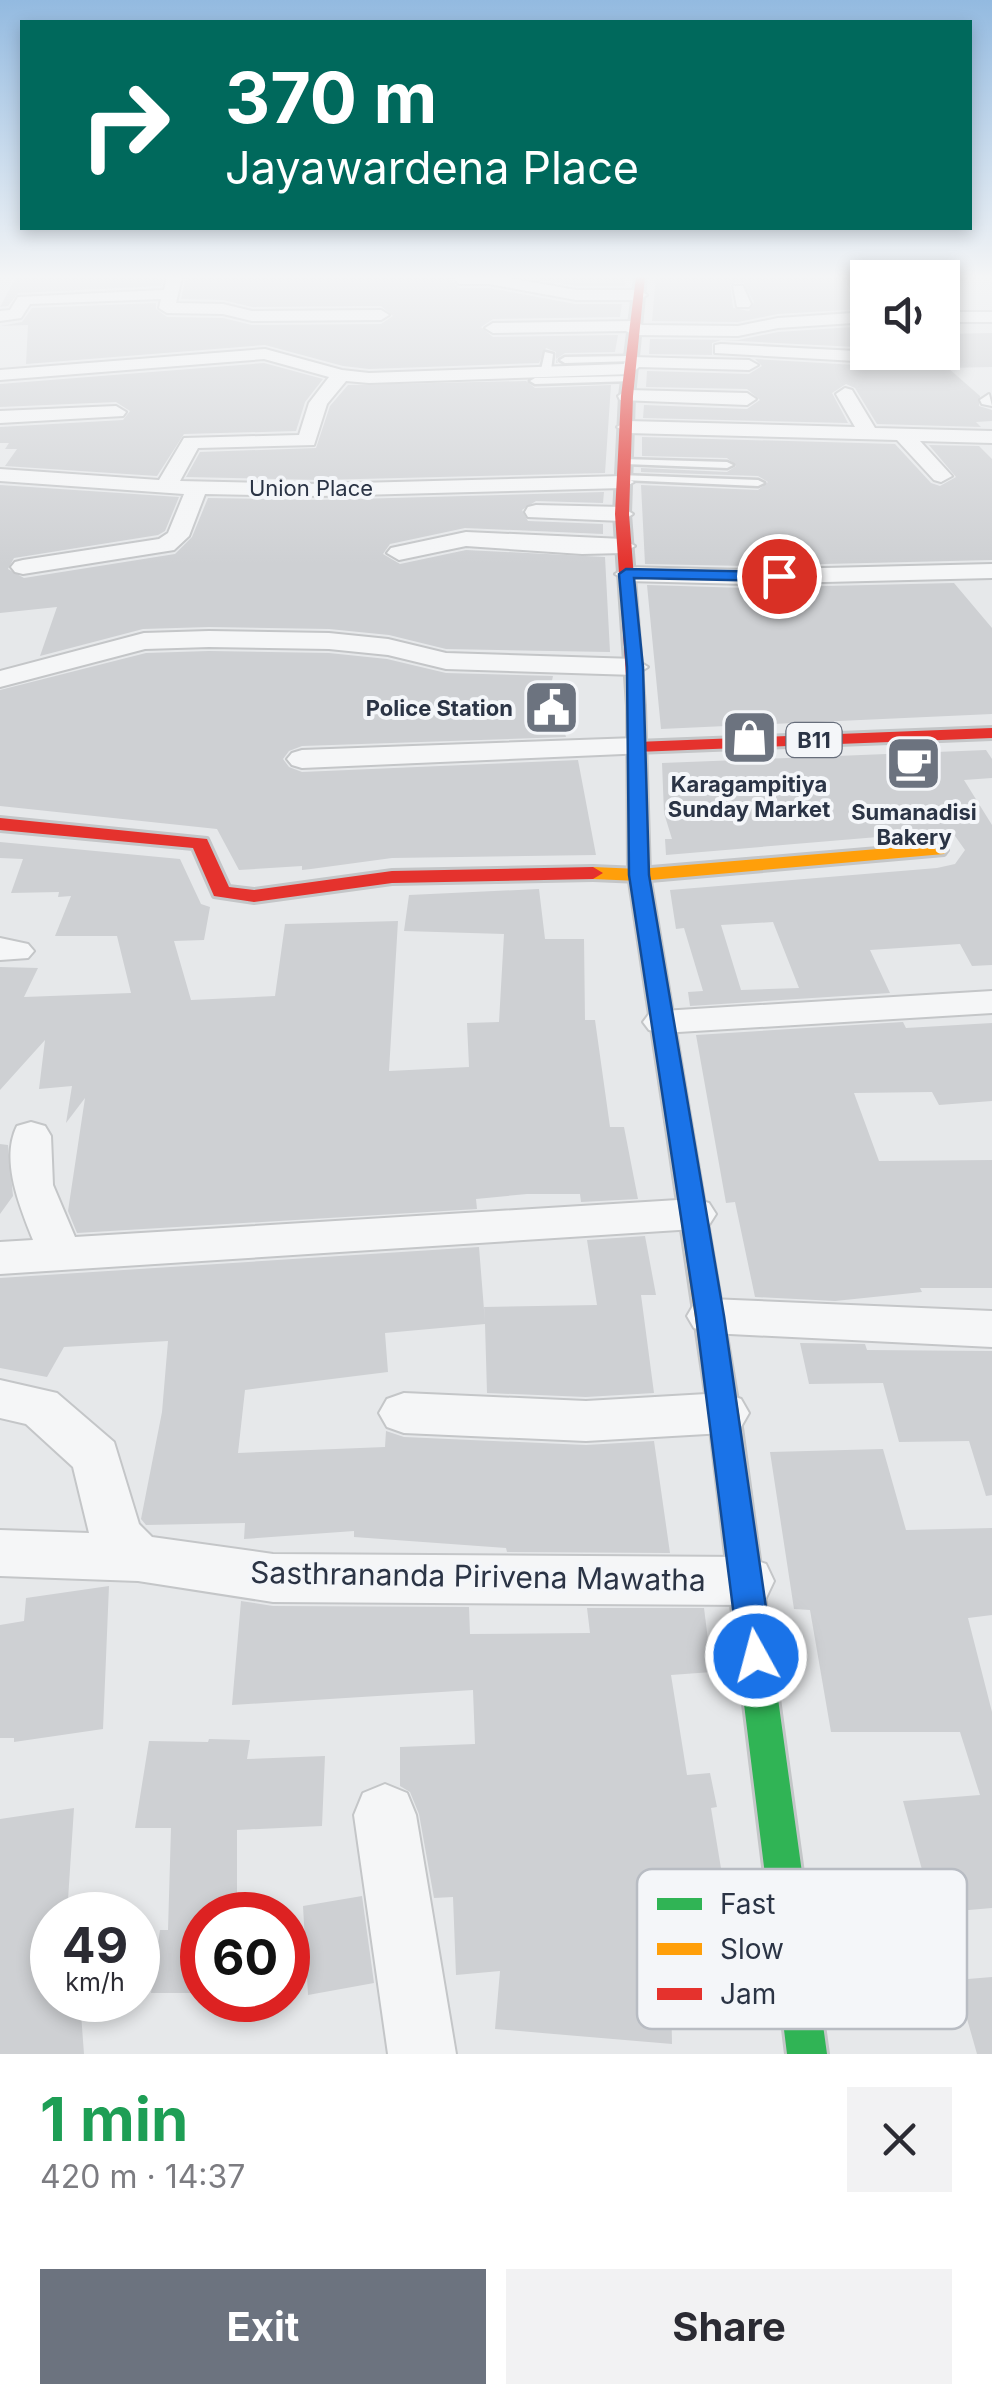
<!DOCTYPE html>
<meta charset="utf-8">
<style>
body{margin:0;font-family:Inter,sans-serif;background:#f2f2f3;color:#2b2b33;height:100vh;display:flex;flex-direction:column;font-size:38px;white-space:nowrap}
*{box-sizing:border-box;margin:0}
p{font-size:32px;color:#7c7c81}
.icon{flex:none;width:55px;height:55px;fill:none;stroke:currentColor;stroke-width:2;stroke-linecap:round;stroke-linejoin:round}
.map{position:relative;height:2054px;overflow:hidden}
.drawer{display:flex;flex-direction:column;background:#fff;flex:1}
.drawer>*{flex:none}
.guide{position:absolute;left:20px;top:20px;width:952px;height:210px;border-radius:0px;box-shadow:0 5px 15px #0003;background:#00695c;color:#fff;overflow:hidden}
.tools{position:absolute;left:850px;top:260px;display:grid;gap:20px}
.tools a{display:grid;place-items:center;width:110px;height:110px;border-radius:0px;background:#fff;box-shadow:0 5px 15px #0003;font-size:50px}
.speed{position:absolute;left:30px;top:1892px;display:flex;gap:20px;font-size:50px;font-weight:700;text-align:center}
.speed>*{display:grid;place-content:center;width:130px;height:130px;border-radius:50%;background:#fff;box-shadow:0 5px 15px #0003;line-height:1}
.speed small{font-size:25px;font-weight:400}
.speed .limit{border:15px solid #d22;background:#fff;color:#111}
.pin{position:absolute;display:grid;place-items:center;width:85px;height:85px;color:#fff;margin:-42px;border:5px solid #fff;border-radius:50%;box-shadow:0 2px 10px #0007}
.me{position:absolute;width:110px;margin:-55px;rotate:353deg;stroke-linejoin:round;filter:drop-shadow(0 0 8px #0008)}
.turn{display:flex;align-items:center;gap:35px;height:210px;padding:0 40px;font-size:45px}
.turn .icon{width:130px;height:130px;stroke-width:2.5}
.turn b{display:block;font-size:70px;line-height:85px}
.round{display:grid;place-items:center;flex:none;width:105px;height:105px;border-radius:0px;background:#f2f2f3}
.overview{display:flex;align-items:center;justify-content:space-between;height:170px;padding:0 40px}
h1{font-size:60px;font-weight:700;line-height:75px;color:#1e9e55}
.cta{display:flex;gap:20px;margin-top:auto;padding:20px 40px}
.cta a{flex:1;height:115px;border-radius:0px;background:#6c737f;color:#fff;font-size:40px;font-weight:700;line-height:115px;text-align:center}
.cta a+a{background:#f2f2f3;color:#2b2b33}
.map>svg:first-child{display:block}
.building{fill:#ced0d3;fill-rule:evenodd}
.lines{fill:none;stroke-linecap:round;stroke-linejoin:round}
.lane-casing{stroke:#c4c6c8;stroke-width:5}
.street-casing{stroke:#c4c6c8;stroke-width:4}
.fast-casing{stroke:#c4c6c8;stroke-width:6}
.slow-casing{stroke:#c4c6c8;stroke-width:6}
.jam-casing{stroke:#c4c6c8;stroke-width:6}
.lane{fill:#f5f6f7;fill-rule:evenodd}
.street{fill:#f5f6f7;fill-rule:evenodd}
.fast{fill:#30b455;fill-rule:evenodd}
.slow{fill:#ff9f0a;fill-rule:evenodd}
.jam{fill:#e5322d;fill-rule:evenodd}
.route{fill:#1a73e8;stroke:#114b97;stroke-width:2.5}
.labels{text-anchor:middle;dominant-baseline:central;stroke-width:8;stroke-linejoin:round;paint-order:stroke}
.far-street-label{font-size:22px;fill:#2b3445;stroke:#f4f6f9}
.far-poi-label{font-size:22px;font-weight:bold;fill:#2b3445;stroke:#f4f6f9}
.shield{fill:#f4f6f9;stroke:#676e7b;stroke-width:2.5}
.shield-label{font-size:22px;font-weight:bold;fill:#2b3445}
.near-street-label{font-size:30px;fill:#2b3445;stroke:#f4f6f9}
.key{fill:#f4f6f9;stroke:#b8bcc3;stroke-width:2.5}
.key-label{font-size:28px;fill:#2b3445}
</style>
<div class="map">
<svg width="992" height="2054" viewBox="0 0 992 2054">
<rect width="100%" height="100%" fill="#e6e8ea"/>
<!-- building -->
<path class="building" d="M16 277H163L161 286 18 293 8 306 0 307Z
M186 277H449L459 288H489L575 304H622L620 317 493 319 481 327 493 337 618 335 615 352 565 353 556 359 558 363H556V352L546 348 539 363 369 369 343 366 265 345 26 364 28 325 0 326 22 322 32 308 156 303V309L167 317 223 318 252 325 381 324 393 316 381 306 252 307 223 300 181 299Z
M527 277H626L625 286H576Z
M656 277H845L846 286 861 309 778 314 738 322 652 321ZM743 282 754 302 749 311 733 308 730 284Z
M868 326V352H931L942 362V334L992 333V367L948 368 980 396 979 406 992 410V421L976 422 981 427 877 424 855 388 846 384 832 393 848 423 643 418 644 405 747 409 760 400 747 389 646 387 647 371 749 374 762 366 755 359 856 365 869 357 856 347 721 340 712 343V355L649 354 650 339 738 340 778 332Z
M264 363 323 379 305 402 296 431 184 434 157 476 5 466 17 449H5L9 443H0V427L123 420 130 411 116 402 0 407V384Z
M526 381 535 388 611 385 605 473 319 480 186 477 200 452 316 448 330 406 348 385Z
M642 437 895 444 931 483 940 486 956 477 929 445 979 446 992 459V560L746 566 645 564 641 485 758 490 768 482 758 476 641 472V468L727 472 736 466 727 458 642 456Z
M0 485 179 497 165 531 158 535 14 558 8 569 24 578 175 554 192 537 208 498 319 500 604 492 603 503 536 501 522 510 528 521 603 524V534L465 528 390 544 383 554 400 564 466 550 605 557 610 652 446 649 389 635 329 629 209 627 143 629 40 656 57 607 0 613Z
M954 583 992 628V714L661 729 647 585 746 588Z
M209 651 329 653 387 659 446 673 553 676 551 685 566 737 302 746 289 751 283 759 289 767 302 772 578 760 596 855 392 858 311 869 302 870V866L239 870 217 829 0 806V690L146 653Z
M986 750 992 759V778L964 780 992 825V965L972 966 960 944 870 950 890 993 690 1006 688 992 703 991 684 928 676 929 670 890 937 868 955 864 965 850 955 836 937 832 666 855 665 839H672L664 813 662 763ZM773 922 799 988 741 990 721 925Z
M0 842 180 859 201 904 210 907 204 940 174 941 191 1000 275 996 285 924 398 921 389 1071 469 1067 467 1023 499 1022 504 934 404 931 409 895 539 889 545 939H584L585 1020H595L610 1127H624L638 1199 581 1202 580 1194H527L476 1199 477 1209 77 1233 68 1211 85 1098 66 1123 72 1086 39 1089 45 1040 0 1090V967L38 968 24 997 131 993 117 936H55L71 896 58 897 59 892 11 893 23 859 0 858Z
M903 1022 906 1028 992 1023V1101L939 1105 932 1092 854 1093 879 1161 992 1160V1288H920L922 1292 835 1301 755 1297 735 1202 726 1203 696 1035Z
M0 1144 8 1145 13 1196 0 1214Z
M645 1236 656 1295H641L654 1393 586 1397 487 1393 485 1324 385 1333 388 1372 245 1390 238 1453 385 1447 386 1431 404 1437 586 1445 654 1441 670 1553 507 1552 506 1548 354 1537V1531L244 1539 245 1523 146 1525 141 1519 162 1412 168 1341 64 1347 47 1377 0 1368V1278L479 1247 485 1322 484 1307 597 1305 587 1240Z
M800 1343 865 1344 867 1350 992 1351V1495L986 1496 969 1441 899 1442 883 1383 809 1384Z
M883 1449 906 1530 992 1528V1615L968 1618 992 1712V1908L934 1913 903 1801 980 1795 960 1732H831L810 1610 794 1609 770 1452Z
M109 1586 103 1729 14 1742V1738H0V1625L24 1621 26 1598Z
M241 1601 273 1606 469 1607 470 1634 590 1633 587 1608H704L712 1672 671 1675 687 1775 710 1773 717 1807 711 1808 741 1989H671L672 2044 495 2029 500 1971 456 1975 453 1897 434 1898 419 1814 410 1792 400 1786V1747L475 1744 473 1690 232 1705Z
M209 1739 250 1740 247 1759 325 1756 322 1826 237 1830V1913L202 1915V1993H151L160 1930H168L171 1828H135L149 1741 208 1742Z
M74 1808 67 1915H52V2000H80L84 2054H0V1819Z
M362 1896 374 1983 308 1995 303 1906Z
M992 1977V2054H977L956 1980Z"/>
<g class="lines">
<defs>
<path id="lane" d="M545 352 553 354 551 370 546 373 541 370Z
M632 356 635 361 565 363 560 360 565 357Z
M630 376 633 381 535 384 530 381 535 378Z
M621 459 727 462 733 465 727 468 625 464 620 461Z
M619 475 758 480 764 483 758 486 623 480 619 479Z"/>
<path id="street" d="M167 277H182L176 303 223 304 252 311 381 310 389 315 381 320 252 321 223 314 167 313 159 308 161 299 30 304 21 318 0 321V311L10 310 18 297 164 290Z
M453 277H504L576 290H639L647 295 639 300H576L489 284H459Z
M857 279 868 289V307L862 305 849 284Z
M733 286H743L751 304 749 307H737Z
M868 312V322L778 328 738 336 634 335 626 331 493 333 485 328 493 323 634 321 642 325 738 326 778 318Z
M942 312H992V322H942Z
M721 344 856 351 865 356 856 361 715 353V345Z
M265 349 342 370 369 373 624 364 626 358 632 357 749 360 758 365 749 370 639 367 631 374 369 383 346 381 327 404 314 445 198 448 180 481 319 484 623 476 634 482 623 488 319 496 205 494 189 536 174 550 23 574 15 572 11 567 15 562 23 560 159 539 168 533 184 494 0 481V469L159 480 184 438 299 435 309 403 329 377 264 359 0 380V370Z
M845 388 852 390 875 428 992 431V443L920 441 952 476 941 482 934 480 897 440 627 433 617 427 627 421 855 427 836 394Z
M627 390 747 393 756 399 747 405 620 400 618 396Z
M989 394 992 406 982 404 980 400Z
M116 406 126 412 123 416 0 423V411Z
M536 505 622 507 633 514 622 521 528 517 525 512 528 507Z
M466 532 623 539 635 546 623 553 582 554 466 546 399 560 387 553 391 548Z
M992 564V578L746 584 627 581 615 574 627 567 746 570Z
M209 631 329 633 388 639 446 653 635 659 648 667 635 675 446 669 388 655 329 649 209 647 145 649 0 687V671L144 633Z
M636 738 646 741 651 747 646 753 302 768 292 765 287 759 292 753 302 750Z
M0 938 28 944 34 951 28 958 0 960Z
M992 991V1013L662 1033 649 1030 643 1022 649 1014 662 1011Z
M31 1122 45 1126 51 1136 53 1185 75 1237 694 1199 709 1203 716 1214 709 1225 694 1229 0 1274V1242L33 1240C20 1207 0 1160 17 1126Z
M710 1299 992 1311V1347L710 1333 694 1328 687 1316 694 1304Z
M0 1380 57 1393 114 1442 139 1524 152 1537 273 1554 747 1557 766 1564 774 1581 766 1598 747 1605 273 1602 138 1581 0 1576V1530L89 1533 73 1467 26 1424 0 1418Z
M404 1393 586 1401 724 1393 741 1399 749 1413 741 1427 724 1433 586 1441 404 1433 387 1427 379 1413 387 1399Z
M385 1784 407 1793 416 1815 456 2054H388L354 1815 363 1793Z"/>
<path id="fast" d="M636 701 644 706 649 875 690 1121 678 1129 666 1121 629 875 628 706Z
M755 1639 767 1644 772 1655 827 2054H787L738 1655 743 1644Z"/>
<path id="slow" d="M937 844 944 846 947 850 944 854 639 881 593 879 583 873 593 867 639 869Z
M678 1113 690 1121 739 1413 772 1655 767 1666 755 1671 743 1666 738 1655 709 1413 666 1121Z"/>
<path id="jam" d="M636 277H645L633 396 629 514 644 706 636 711 628 706 615 514 621 396Z
M992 728V738L636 752 627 747 636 742Z
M0 818 207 839 229 887 254 890 392 871 593 867 603 873 593 879 392 883 254 902 214 896 193 848 0 830Z"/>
</defs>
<!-- lane casing -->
<use href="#lane" class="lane-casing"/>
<!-- street casing -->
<use href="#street" class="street-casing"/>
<!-- fast casing -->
<use href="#fast" class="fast-casing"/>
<!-- slow casing -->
<use href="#slow" class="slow-casing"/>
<!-- jam casing -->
<use href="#jam" class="jam-casing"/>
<!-- lane -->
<use href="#lane" class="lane"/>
<!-- street -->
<use href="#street" class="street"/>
<!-- fast -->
<use href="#fast" class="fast"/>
<!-- slow -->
<use href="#slow" class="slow"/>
<!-- jam -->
<use href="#jam" class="jam"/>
</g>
<!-- sky -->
<linearGradient id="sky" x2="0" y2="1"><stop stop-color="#93bae0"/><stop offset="0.49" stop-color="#f4f5f6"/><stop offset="1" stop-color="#f4f5f6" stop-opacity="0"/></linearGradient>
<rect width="992" height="565" fill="url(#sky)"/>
<!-- route -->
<path class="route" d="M626 569 779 572 787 576 779 581 634 578 643 667 649 875 724 1316 773 1656 768 1668 756 1672 744 1668 739 1656 696 1316 629 875 627 667 619 574Z"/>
<!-- icons -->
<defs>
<symbol id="civic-square" viewBox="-11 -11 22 22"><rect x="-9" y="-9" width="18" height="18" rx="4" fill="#6c737f" stroke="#f4f6f9"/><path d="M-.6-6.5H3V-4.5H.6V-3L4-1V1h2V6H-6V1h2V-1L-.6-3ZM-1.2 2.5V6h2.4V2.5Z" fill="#fff"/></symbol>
<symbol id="shop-square" viewBox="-11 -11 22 22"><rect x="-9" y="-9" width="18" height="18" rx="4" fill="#6c737f" stroke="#f4f6f9"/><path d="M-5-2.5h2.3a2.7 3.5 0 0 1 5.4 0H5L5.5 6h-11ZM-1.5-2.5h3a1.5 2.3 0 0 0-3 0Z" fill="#fff"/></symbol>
<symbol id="cafe-square" viewBox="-11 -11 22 22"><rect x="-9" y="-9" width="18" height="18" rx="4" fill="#6c737f" stroke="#f4f6f9"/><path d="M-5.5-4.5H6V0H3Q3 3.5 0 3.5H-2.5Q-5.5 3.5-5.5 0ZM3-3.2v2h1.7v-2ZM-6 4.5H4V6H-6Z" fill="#fff"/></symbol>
</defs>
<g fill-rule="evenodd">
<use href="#civic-square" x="520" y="676" width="63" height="63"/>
<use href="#shop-square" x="718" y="706" width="63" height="63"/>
<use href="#cafe-square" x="882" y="732" width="63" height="63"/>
</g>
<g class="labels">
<!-- far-street labels -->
<g class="far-street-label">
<text x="311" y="488">Union Place</text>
</g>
<!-- far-poi labels -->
<g class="far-poi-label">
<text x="513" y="708" text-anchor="end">Police Station</text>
<text x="749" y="784">Karagampitiya<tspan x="749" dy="25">Sunday Market</tspan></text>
<text x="914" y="812">Sumanadisi<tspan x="914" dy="25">Bakery</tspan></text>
</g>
<!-- shield labels -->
<rect class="shield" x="786.5" y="723" width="55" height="34" rx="8"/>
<g class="shield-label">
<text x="814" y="740">B11</text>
</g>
<!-- near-street labels -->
<g class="near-street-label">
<text transform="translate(478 1576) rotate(1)">Sasthrananda Pirivena Mawatha</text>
</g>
</g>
<!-- legend -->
<rect x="637" y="1869" width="330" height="160" rx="15" class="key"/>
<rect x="657" y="1898" width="45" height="12" fill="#30b455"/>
<rect x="657" y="1943" width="45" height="12" fill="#ff9f0a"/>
<rect x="657" y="1988" width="45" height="12" fill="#e5322d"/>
<g class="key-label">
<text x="720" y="1914">Fast</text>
<text x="720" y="1959">Slow</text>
<text x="720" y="2004">Jam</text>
</g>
</svg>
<div class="tools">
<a><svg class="icon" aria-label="sound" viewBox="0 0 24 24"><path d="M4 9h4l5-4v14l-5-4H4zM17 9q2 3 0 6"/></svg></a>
</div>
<div class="speed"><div>49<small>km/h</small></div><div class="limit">60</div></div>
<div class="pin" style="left:779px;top:576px;background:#d93025"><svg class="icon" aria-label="arrive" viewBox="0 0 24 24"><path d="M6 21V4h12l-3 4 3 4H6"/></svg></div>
<svg class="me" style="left:756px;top:1656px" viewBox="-20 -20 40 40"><circle r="17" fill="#1a73e8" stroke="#fff" stroke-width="3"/><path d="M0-11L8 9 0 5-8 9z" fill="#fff"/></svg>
<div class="guide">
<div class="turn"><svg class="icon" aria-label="right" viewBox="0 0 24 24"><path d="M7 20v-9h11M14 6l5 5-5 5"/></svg><div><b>370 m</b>Jayawardena Place</div></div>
</div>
</div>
<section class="drawer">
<div class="overview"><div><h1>1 min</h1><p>420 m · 14:37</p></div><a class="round"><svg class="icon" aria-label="close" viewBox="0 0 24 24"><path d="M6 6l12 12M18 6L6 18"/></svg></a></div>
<div class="cta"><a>Exit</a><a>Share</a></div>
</section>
